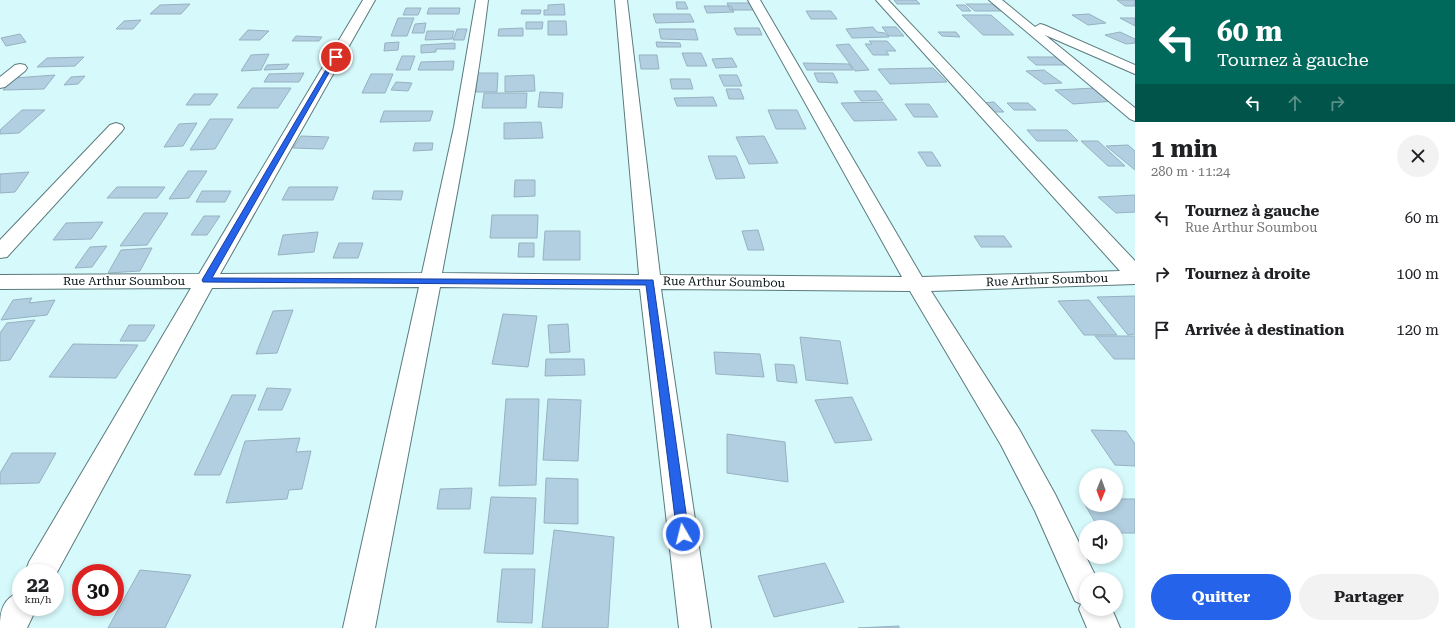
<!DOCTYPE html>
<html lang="fr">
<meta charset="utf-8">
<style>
body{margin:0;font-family:"Roboto Serif",serif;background:#f2f2f2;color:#202124;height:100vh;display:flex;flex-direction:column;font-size:15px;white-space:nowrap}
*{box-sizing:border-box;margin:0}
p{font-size:13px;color:#757577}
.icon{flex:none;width:22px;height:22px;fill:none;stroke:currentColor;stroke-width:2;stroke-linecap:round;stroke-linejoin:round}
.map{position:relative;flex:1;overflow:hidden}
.panel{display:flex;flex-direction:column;background:#fff;width:320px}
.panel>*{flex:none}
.banner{background:#00695c;color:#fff;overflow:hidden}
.needle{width:26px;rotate:181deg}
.buttons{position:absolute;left:1079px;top:468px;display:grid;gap:8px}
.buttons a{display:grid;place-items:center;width:44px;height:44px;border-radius:50%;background:#fff;box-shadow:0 2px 6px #0003;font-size:20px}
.speed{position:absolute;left:12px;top:564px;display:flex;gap:8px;font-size:20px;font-weight:700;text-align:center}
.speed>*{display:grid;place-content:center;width:52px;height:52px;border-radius:50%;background:#fff;box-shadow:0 2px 6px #0003;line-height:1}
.speed small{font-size:10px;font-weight:400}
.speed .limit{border:6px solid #d22;background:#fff;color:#111}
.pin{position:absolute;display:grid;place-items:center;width:34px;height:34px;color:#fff;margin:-17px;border:2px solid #fff;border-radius:50%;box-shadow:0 1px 4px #0007}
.me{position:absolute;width:44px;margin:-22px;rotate:352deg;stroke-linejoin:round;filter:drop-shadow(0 0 3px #0008)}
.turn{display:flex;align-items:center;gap:14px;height:84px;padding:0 16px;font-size:18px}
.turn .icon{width:52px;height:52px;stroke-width:2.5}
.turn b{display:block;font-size:28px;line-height:34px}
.lanes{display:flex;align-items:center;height:38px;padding:0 16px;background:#0003;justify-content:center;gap:20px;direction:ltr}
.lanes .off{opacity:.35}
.round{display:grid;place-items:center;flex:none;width:42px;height:42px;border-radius:21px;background:#f2f2f2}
.head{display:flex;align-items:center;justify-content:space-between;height:68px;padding:0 16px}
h1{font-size:24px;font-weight:700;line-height:30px}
.button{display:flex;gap:8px;margin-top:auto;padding:8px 16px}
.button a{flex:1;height:46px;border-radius:24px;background:#2563eb;color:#fff;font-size:16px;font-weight:700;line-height:46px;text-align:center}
.button a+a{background:#f2f2f2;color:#202124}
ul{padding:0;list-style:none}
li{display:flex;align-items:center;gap:12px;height:56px;padding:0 16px}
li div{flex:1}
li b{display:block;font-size:15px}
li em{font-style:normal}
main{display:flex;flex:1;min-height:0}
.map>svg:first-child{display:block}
.building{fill:#b1cfe0;stroke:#97b1c1}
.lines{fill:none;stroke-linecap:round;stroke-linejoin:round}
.minor-casing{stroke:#5b7b7d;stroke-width:2}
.minor{fill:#fff;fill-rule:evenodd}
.route{fill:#2563eb;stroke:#184099}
.labels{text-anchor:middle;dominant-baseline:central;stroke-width:3;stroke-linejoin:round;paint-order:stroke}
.street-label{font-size:12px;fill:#051112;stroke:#fff}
</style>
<main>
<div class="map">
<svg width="1135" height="628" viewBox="0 0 1135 628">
<rect width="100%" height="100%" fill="#d6f9fb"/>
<!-- building -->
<path class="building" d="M894 0H916L920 4H897Z
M1117 0H1135V6H1125Z
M676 2H685L688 9H677Z
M727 3H752L755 10H730Z
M190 4 181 14H150L160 5Z
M564 4 565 15H544V10H548V5Z
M966 4H992L1001 11H975Z
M956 5H965L971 11H962Z
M704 6H731L734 12 707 13Z
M406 8H421L418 15H403Z
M429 8H460L459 14H427Z
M522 10H541L540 14H521Z
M806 11H831L837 19H811Z
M653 14H690L694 22 656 23Z
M1089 14 1106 23 1088 25 1072 15Z
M962 15H991L1014 35H983Z
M398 18H414L407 36H391Z
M1120 18H1135V26Z
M141 20 133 29H116L124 21Z
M548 21H566L567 35H548Z
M526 22H543L542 29H526Z
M426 23 424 33H412L415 24Z
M873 27 877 32 885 33 889 37 852 38 846 29Z
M882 27H896L904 36H889Z
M523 28V36H498L499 29Z
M734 28H759L762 35H737Z
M457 29H467L464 40H453Z
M659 29H695L698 40 661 39Z
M248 30 269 31 260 40H239Z
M427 31H454L452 39 425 40Z
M938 32H956L960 37 942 36Z
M1120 32 1135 39V43L1126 44 1105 35Z
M20 34 26 42 6 46 1 38Z
M296 36 322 37 319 41H292Z
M869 41H887L896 51H886L889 55H873L865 44H872Z
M399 42 398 50 384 51 385 43Z
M656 42 680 43 681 47H657Z
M455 43V49H436V52L421 53V45Z
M849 44 869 70 855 71 836 45Z
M682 53H701L707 66H687Z
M269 54 261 70 241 71 251 55Z
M639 55H657L659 69H641Z
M402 56H415L410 70H396Z
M84 57 75 66 37 67 47 58Z
M1027 57H1057L1066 65H1036Z
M732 58 737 67 716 68 712 59Z
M454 61 453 70H418L421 62Z
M803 63 849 64 853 70H807Z
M289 64 286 69 264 70 267 65Z
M933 68 947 82 890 84 878 69Z
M1044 70 1062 83 1044 84 1026 71Z
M304 73 299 82H264L269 74Z
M477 73H498L497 92H476Z
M814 73H833L838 83 818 82Z
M371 74H393L385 93H362Z
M55 75 44 89 3 90 14 78Z
M534 75 535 91 505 92V76Z
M719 75H737L742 86H724Z
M85 76 78 84 64 85 71 77Z
M670 79H690L693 89H672Z
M396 82 412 83 408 91 391 90Z
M252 88H291L278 108H237Z
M1095 88 1115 101 1073 104 1055 90Z
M726 89H740L744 99H729Z
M854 91H876L883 100 861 101Z
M540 92 563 93 562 108 538 107Z
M484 93H527L526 108H482Z
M194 94H218L210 105H186Z
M713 97 717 106H677L674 98Z
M883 102 897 120 854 121 841 103Z
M994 102 1004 112H990L981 103Z
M1007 103H1028L1036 110H1014Z
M905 104H929L938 117H914Z
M22 110H45L19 133 0 134V130Z
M768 110H797L806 129H776Z
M384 111H433L430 121 380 122Z
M210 119H233L215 149 190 150Z
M541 122 543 138 504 139V123Z
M197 123 183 146 164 147 179 124Z
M1027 130H1067L1078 141H1037Z
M301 136 329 137 323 149 293 148Z
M764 136 778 163 749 164 736 137Z
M1081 141H1098L1125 166H1108Z
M415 143H433L432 150 413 151Z
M1128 145 1135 151V170L1106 146Z
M918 152H932L941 166H927Z
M708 156H736L745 178 716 179Z
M188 171H207L189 198 169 199Z
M29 172 15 192 0 193V174Z
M515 180H535V196L514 197Z
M117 187H165L157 198H107Z
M289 187H338L333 200H282Z
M202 191H231L225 202H196Z
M374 191H403L401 200 372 199Z
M1135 195V212L1116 213 1098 197Z
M144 213H168L147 245 120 246Z
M492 215H538L537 238H490Z
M204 216H220L207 235H191Z
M103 222 91 239 53 240 66 223Z
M758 230 764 250H748L742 231Z
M545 231H580V260H543Z
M318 232 314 252 278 255 283 235Z
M974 236H1004L1012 247H981Z
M339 243H363L358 258H333Z
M519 243H534V257H518Z
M107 246 92 267 75 268 90 247Z
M152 248 140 271 108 273 121 250Z
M1135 296V334L1128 335 1097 297Z
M32 298 29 303 55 300 47 315 1 320 13 300Z
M1089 300 1117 335H1084L1058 301Z
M293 310 277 353 256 354 273 311Z
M503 314 537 316 528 367 492 364Z
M35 320 10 360 0 361V333L7 323Z
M568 324 570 352 550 353 548 325Z
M129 325H155L145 341H120Z
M1095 336H1135V359H1114Z
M800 337 840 341 848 384 806 380Z
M73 344 138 345 116 378 49 377Z
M714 352 760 354 764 377 716 374Z
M546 359H584L585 375 545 376Z
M775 364 794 365 797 383 777 381Z
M267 388 291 389 282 410H258Z
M232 395H256L220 475H194Z
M852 397 872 440 835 443 815 400Z
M506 399H539L536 485 499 486Z
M548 399 581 400 578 461 543 460Z
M1091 430 1126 431 1135 444V466L1115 465Z
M727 434 785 442 788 482 727 473Z
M300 438 296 452 311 451 302 489 289 490 287 499 226 503 245 441Z
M12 453H56L39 483 0 484V473Z
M546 478 578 479V524L544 523Z
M472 488 470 509H437L440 489Z
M491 497 536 498 533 554 484 553Z
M1081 498 1086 499V505H1116V499H1135V533H1116V527H1098Z
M554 530 614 537 608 628H542Z
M825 563 844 602 774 617 758 576Z
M502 569H535L532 623 497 622Z
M140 570 191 575 165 628H108Z
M899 626V628H858Z"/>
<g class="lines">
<defs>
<path id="minor" d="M363 0H375L220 274 422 273 454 127 476 0H488C477 92 459 182 442 273L639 275 615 0H627L660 275 902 277 748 0H760L922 277 1120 271 876 0H888L1135 261V284L931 291 1019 429 1055 494 1097 579H1086V609H1112L1120 628H1087L1079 609 1081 604 1075 601 1035 511 1001 445 910 291 661 289 711 628H679L640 289 440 287 375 628H343L419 287 212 288 55 576V573H25L29 562 191 288 0 289V275L199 274Z
M989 0H1002L1035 27 1040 24 1044 25 1135 65V74L1045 35 1135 108V121L1130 119Z
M20 64 25 65 27 68 25 71 5 87 0 88V77L15 65Z
M116 123 122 125 124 128 122 131 7 257 0 258V240L110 125Z
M21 591V607H37L27 628H0C0 609 3 599 21 591Z"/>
</defs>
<!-- minor casing -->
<use href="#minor" class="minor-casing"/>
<!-- minor -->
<use href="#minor" class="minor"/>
</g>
<!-- route -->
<path class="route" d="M334 56 338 57 212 278 653 280 689 534 687 538 683 539 679 538 677 534 646 285 203 282 202 280Z"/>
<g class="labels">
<!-- street labels -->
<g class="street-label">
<text transform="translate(1047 280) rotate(-2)">Rue Arthur Soumbou</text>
<text x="124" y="281">Rue Arthur Soumbou</text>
<text transform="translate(724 282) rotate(1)">Rue Arthur Soumbou</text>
</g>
</g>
</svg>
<div class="buttons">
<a><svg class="needle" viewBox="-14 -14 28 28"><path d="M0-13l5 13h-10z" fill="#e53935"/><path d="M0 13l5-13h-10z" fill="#757577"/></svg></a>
<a><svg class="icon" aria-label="sound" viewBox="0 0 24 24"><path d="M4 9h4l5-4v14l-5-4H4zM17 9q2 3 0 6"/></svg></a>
<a><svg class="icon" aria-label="search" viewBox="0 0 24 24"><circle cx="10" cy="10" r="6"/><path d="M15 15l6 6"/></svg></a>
</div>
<div class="speed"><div>22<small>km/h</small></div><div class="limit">30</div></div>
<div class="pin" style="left:336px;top:57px;background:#d93025"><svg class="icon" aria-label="arrive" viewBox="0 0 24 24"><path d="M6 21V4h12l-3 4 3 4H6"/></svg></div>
<svg class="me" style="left:683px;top:534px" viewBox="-20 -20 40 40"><circle r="17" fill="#2563eb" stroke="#fff" stroke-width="3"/><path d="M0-11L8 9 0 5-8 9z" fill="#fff"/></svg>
</div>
<section class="panel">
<div class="banner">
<div class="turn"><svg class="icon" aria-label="left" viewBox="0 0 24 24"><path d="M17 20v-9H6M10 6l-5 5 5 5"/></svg><div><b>60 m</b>Tournez à gauche</div></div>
<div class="lanes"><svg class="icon" aria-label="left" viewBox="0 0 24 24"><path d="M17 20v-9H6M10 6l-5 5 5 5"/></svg><svg class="icon off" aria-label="ahead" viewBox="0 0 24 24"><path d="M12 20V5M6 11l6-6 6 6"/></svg><svg class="icon off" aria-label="right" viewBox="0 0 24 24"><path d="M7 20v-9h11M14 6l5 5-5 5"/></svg></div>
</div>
<div class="head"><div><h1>1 min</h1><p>280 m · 11:24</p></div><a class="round"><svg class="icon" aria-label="close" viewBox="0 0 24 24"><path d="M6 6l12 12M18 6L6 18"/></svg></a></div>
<ul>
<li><svg class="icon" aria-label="left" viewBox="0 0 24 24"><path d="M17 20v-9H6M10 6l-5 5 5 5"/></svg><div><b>Tournez à gauche</b><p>Rue Arthur Soumbou</p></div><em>60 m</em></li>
<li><svg class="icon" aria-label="right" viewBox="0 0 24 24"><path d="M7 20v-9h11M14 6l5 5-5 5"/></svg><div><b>Tournez à droite</b></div><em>100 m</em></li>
<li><svg class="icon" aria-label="arrive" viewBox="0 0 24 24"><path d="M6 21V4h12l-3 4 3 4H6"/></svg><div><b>Arrivée à destination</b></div><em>120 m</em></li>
</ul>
<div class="button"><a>Quitter</a><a>Partager</a></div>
</section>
</main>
